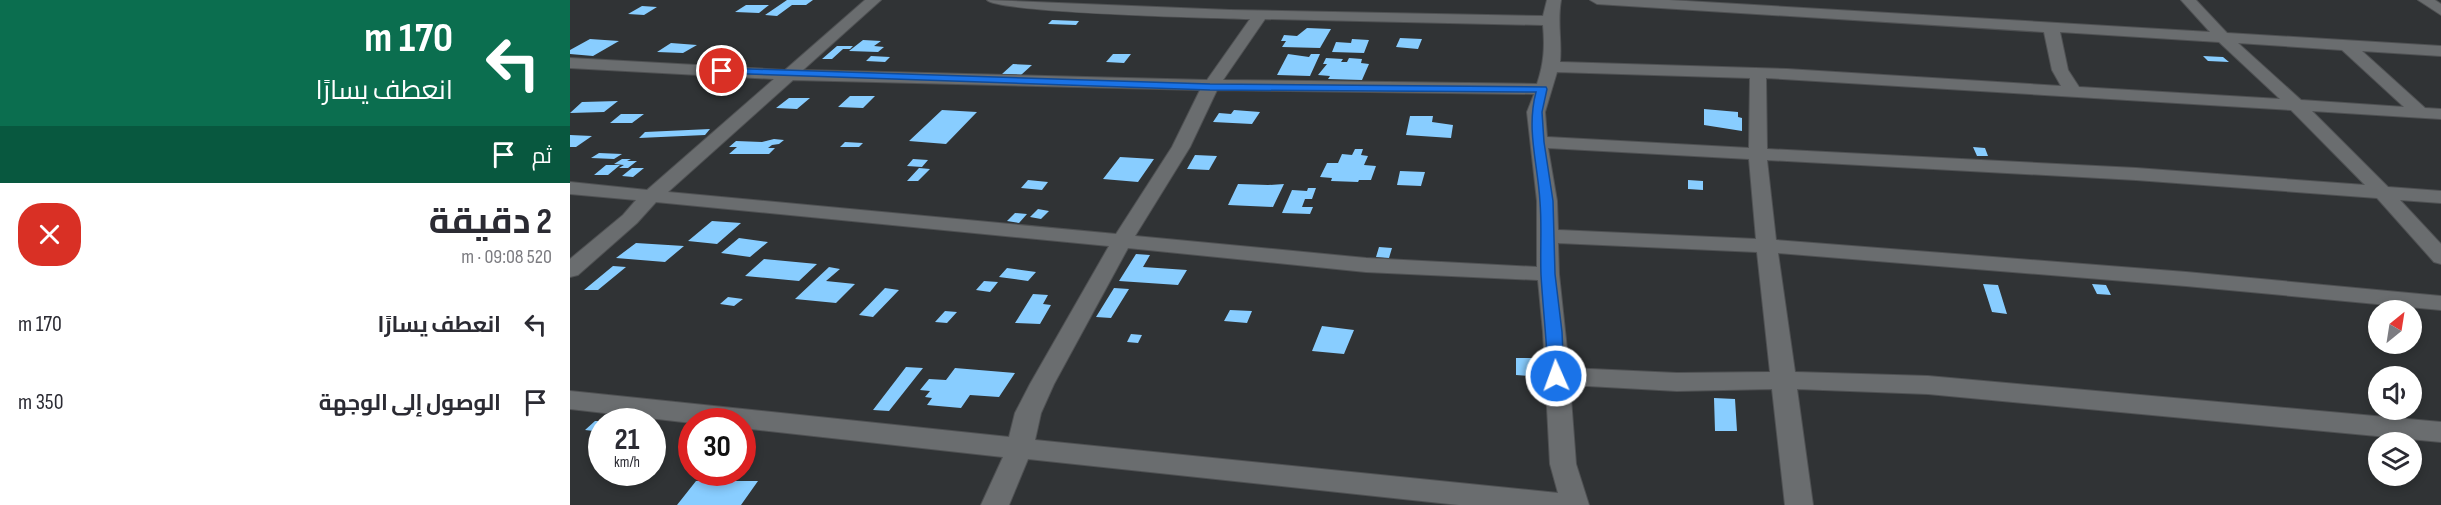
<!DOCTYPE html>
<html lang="ar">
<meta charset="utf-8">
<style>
body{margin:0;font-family:"Sofia Sans Condensed",Cairo,sans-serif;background:#f7f7f7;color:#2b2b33;direction:rtl;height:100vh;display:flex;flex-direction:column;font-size:22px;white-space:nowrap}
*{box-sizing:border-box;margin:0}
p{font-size:20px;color:#7c7c81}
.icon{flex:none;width:33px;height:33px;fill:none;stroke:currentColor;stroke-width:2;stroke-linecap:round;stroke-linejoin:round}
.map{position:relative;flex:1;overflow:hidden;direction:ltr}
.side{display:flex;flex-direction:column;background:#fff;width:570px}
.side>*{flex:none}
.guide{background:#0b6e4f;color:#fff;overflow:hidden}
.needle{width:39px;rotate:30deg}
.tools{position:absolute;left:1798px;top:300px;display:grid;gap:12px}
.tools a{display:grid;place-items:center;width:54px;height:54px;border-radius:50%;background:#fff;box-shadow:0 3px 9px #0003;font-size:30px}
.speed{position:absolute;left:18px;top:408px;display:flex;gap:12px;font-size:30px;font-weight:700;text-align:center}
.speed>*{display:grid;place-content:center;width:78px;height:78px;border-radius:50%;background:#fff;box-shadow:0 3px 9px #0003;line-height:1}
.speed small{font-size:15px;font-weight:400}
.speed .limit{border:9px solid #d22;background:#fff;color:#111}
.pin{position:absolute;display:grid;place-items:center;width:51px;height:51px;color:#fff;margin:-26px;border:3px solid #fff;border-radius:50%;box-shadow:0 2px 6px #0007}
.me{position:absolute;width:66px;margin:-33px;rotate:358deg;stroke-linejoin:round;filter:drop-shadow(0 0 4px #0008)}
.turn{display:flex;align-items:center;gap:21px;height:126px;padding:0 18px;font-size:27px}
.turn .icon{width:78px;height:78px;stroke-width:2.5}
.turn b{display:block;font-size:42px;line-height:51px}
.then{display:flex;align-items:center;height:57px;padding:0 18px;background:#0003;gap:12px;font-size:22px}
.round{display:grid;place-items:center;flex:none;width:63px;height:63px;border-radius:24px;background:#f7f7f7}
.summary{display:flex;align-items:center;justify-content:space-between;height:102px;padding:0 18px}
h1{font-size:36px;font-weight:700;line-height:45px}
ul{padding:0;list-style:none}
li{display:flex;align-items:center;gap:18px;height:78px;padding:0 18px}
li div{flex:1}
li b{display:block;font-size:22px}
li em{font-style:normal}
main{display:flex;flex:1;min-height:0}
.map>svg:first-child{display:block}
.building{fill:#88cdff}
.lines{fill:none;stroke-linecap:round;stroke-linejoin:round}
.street-casing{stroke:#4f5153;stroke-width:2}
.street{fill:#6a6d6f;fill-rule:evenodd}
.route{fill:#1a73e8;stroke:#114b97;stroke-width:1.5}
</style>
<main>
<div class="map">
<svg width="1871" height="505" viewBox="0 0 1871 505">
<rect width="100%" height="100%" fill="#303335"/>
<!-- building -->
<path class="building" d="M217 0H243L236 5H222L207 16 195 15Z
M176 5H199L189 13 165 12Z
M72 6 87 7 74 15 58 14Z
M482 20 509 21 506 25 478 24Z
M737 28 761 29 750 48 712 47 716 41H711L714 35 727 36Z
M830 38 852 39 848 49 826 47Z
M20 39 49 41 23 56 0 54V50Z
M782 39 799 40 794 53 762 52 766 42 781 43Z
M293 40 311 41 304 46 314 47 308 52 279 51Z
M101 43 127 45 113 53 87 52Z
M267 46H283L280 49H273L262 59H252Z
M543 54H561L554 63 536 62Z
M718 54 739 57 741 54H750L740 76 707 75Z
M301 56 320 57 315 62 296 61Z
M1633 56 1653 57 1659 62 1638 61Z
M756 58 773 59 771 62H777L779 58 792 59 791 63 799 64 792 80 758 79 760 76 748 75 757 64H753Z
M443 64 462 65 451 75 432 74Z
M280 96H305L293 108 268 107Z
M219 98H240L227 109 206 108Z
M48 101 34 112 0 113 12 102Z
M1134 109 1168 112V117L1172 118V131L1134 125Z
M372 110 407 112 376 144 339 141Z
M664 110 690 112 682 124 643 122 649 113 661 114Z
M51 114H74L62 123H40Z
M840 116H863L862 122 883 125 881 138 836 135Z
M140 129 135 135 69 138 75 132Z
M0 135 22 136 6 147H0Z
M204 139 214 140 209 144 202 145 198 148H205L199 154H159L167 147H159L166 141 192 142Z
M275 142 293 143 289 147H270Z
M1403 147 1415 148 1418 156H1407Z
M785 149H793L791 155 798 156 794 165 806 166 801 180H789L788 182 761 181 762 178 750 177 757 163H768L772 154 782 155Z
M29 153 52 154 44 159 21 158Z
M625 155 647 156 639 170 617 169Z
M550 157 584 159 568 182 533 179Z
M52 159H61L57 161H67L58 168H49L54 165 44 164Z
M343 159 358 160 352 167 337 166Z
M36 165H50L38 175H24Z
M62 168H74L63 177 52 176Z
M349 168 360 169 348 181H337Z
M830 171 855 172 851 186 827 185Z
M458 180 478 182 472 190 451 188Z
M1118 180 1133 181V190L1118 189Z
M668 184 698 185 714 184 703 207 658 205Z
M738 188H746L742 199H735L732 207H743L740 214 712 213 722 190 737 191Z
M468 209 479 211 471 219 460 217Z
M445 213 457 214 449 223 437 221Z
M142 221 171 223 147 244 118 241Z
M169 238 198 242 180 257 151 253Z
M66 243 114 246 95 262 46 258Z
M809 247 822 248 819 258 806 257Z
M566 254 580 255 573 267 617 270 608 285 549 281Z
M194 259 247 264 229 281 175 276Z
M43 266 56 267 28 290H14Z
M259 267 270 269 256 281 285 284 266 303 225 299Z
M437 268 466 272 458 281 429 277Z
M414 281 428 282 420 292 406 290Z
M1413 284 1428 285 1437 314 1422 312Z
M1522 284 1536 285 1541 295 1527 294Z
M315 288 329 290 303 317 289 315Z
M544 288 559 289 541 318 526 317Z
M463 294 478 295 473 304 481 305 470 324 445 323Z
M158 297 173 299 164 306 150 304Z
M660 310 682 311 677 323 654 321Z
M375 311 387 312 377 323 365 322Z
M752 326 784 330 774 354 742 351Z
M561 334 572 335 568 343 557 342Z
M946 358H972V377L946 375Z
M336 367 353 368 319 411 303 410Z
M385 368 445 373 429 397 400 395 391 408 357 405 362 398 355 397 360 391 350 390 359 379 376 380Z
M1144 398 1165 399 1167 431H1145Z
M25 421H32V424L24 431 15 430Z
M126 481H188L171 505H107Z"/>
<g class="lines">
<defs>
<path id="street" d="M295 0H311L233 70 637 80 680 19C647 18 429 13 417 0L660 10 973 16 977 0H991C987 23 992 40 990 62L1217 69 1491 86 1482 70 1474 32 1027 4 1020 0H1099L1640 32 1611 0H1626L1657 33 1871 46V56L1792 51 1855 108 1871 109V119L1742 111 1818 187 1871 191V203L1830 200 1871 244V264L1864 262 1807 198 1566 180 1197 160 1206 240 1616 272 1871 296V310L1616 286 1208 253 1225 372 1358 376 1871 422V442L1358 394 1227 389 1243 505H1215L1202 389 1107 391 1000 385 1006 464 1019 505H889L458 459 439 505H411L433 457 172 428V422L122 423 0 409V391L439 437 445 413 460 384 539 246 86 202 67 223 8 275 0 277V259L53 215 66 200 0 194V182L77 190 204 79 0 68V58L215 70ZM695 19 973 25C975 47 974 63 967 84L653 80ZM1490 32 1649 42 1710 99 1509 87 1498 70ZM1668 43 1772 50 1834 107 1731 100ZM987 72 1180 78 1179 148 977 137 975 112ZM1196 78 1721 110 1795 185 1566 168 1197 149ZM223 80 630 90 602 147 546 234 98 192ZM647 90 964 94 957 112 967 201V267L796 258 565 236 620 147ZM978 148 1179 159 1186 239 988 230 987 201ZM988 243 1187 252 1200 372 1107 373 999 368 989 274ZM558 248 796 272 968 280 973 332 980 464 988 493 465 440 471 413 484 384Z
M1848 0H1865L1871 4V15Z"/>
</defs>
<!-- street casing -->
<use href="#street" class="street-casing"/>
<!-- street -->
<use href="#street" class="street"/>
</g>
<!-- route -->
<path class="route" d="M152 68 640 84 976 87 977 89 972 112 974 142 983 201 985 274 992 332 994 376 992 380H981L978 376C977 342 973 309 971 275 970 251 972 226 970 202 968 164 956 130 966 92L640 90 148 73V69Z"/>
</svg>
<div class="tools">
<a><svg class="needle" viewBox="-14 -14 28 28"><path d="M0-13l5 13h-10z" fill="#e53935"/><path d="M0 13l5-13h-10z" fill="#7c7c81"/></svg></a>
<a><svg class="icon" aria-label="sound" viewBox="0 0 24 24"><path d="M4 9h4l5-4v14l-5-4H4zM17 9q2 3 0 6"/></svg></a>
<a><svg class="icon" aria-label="layers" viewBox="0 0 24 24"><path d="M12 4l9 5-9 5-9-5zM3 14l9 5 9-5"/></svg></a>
</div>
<div class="speed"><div>21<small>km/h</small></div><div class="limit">30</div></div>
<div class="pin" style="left:152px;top:71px;background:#d93025"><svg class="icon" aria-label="arrive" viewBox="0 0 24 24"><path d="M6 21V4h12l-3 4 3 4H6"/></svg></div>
<svg class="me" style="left:986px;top:376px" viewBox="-20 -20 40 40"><circle r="17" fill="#1a73e8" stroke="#fff" stroke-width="3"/><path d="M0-11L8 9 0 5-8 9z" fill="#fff"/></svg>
</div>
<section class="side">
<div class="guide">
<div class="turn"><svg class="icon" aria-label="left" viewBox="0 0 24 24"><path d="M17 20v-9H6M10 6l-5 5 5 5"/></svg><div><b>170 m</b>انعطف يسارًا</div></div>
<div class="then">ثم<svg class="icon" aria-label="arrive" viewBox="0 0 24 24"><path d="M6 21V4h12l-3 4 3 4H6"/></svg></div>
</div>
<div class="summary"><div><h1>2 دقيقة</h1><p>520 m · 09:08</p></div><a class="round" style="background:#d93025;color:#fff"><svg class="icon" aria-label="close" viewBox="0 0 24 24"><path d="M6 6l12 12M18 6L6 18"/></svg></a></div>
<ul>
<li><svg class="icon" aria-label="left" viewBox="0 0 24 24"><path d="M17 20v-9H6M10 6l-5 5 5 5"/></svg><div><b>انعطف يسارًا</b></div><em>170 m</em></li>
<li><svg class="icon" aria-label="arrive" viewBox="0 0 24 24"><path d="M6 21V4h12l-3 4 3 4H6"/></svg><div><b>الوصول إلى الوجهة</b></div><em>350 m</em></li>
</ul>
</section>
</main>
